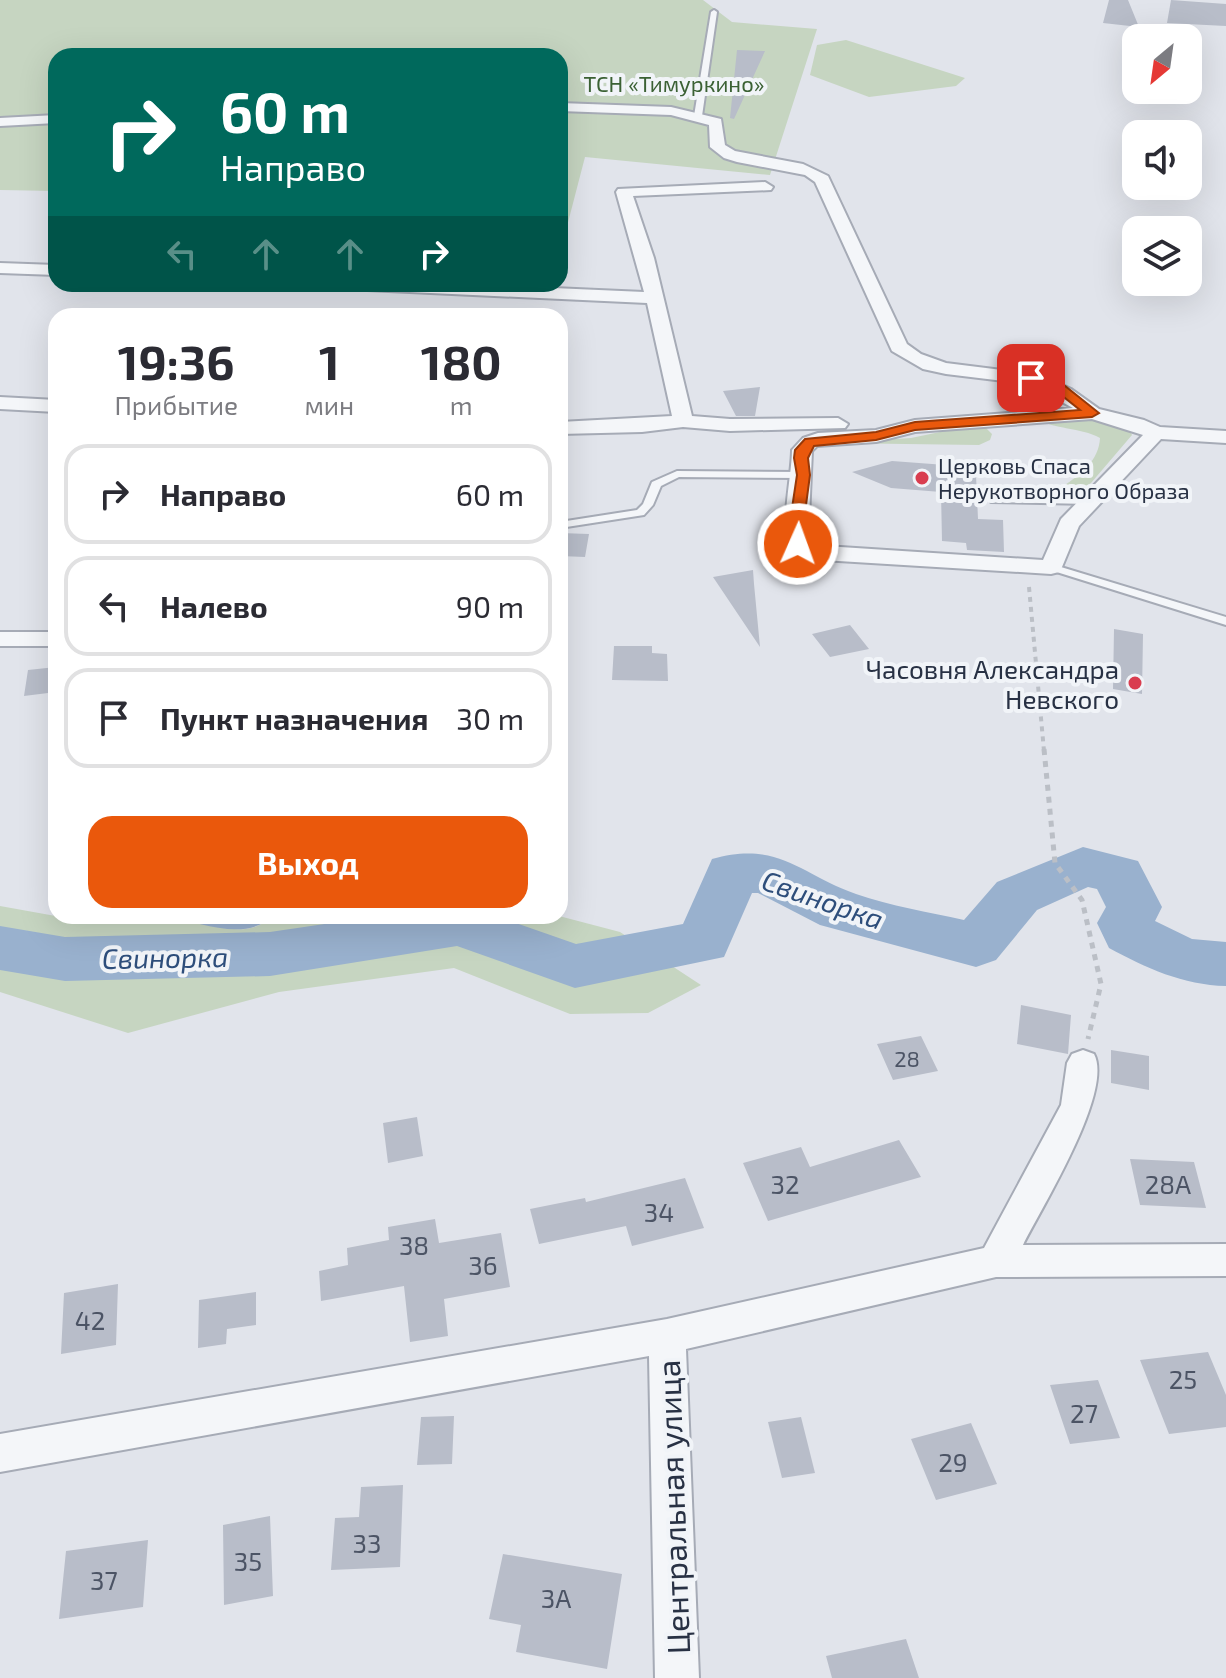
<!DOCTYPE html>
<html lang="ru">
<meta charset="utf-8">
<style>
body{margin:0;font-family:"Exo 2",sans-serif;background:#f7f7f7;color:#2b2b33;height:100vh;display:flex;flex-direction:column;font-size:30px;white-space:nowrap}
*{box-sizing:border-box;margin:0}
p{font-size:26px;color:#7c7c81}
.icon{flex:none;width:44px;height:44px;fill:none;stroke:currentColor;stroke-width:2;stroke-linecap:round;stroke-linejoin:round}
.map{position:relative;flex:1;overflow:hidden}
.panel{position:absolute;left:48px;top:308px;width:520px;height:616px;display:flex;flex-direction:column;background:#fff;border-radius:24px;box-shadow:0 8px 32px #0002}
.panel>*{flex:none}
.top-card{position:absolute;left:48px;top:48px;width:520px;height:244px;border-radius:24px;box-shadow:0 8px 32px #0002;background:#00695c;color:#fff;overflow:hidden}
.needle{width:52px;rotate:209deg}
.tools{position:absolute;left:1122px;top:24px;display:grid;gap:16px}
.tools a{display:grid;place-items:center;width:80px;height:80px;border-radius:16px;background:#fff;box-shadow:0 8px 32px #0002;font-size:40px}
.pin{position:absolute;display:grid;place-items:center;width:68px;height:68px;color:#fff;margin:-34px;border-radius:16px;box-shadow:0 4px 12px #0006}
.me{position:absolute;width:88px;margin:-44px;rotate:2deg;stroke-linejoin:round;filter:drop-shadow(0 0 6px #0008)}
.turn{display:flex;align-items:center;gap:28px;height:168px;padding:0 40px;font-size:36px}
.turn .icon{width:104px;height:104px;stroke-width:2.5}
.turn b{display:block;font-size:56px;line-height:68px}
.lanes{display:flex;align-items:center;height:76px;padding:0 40px;background:#0003;justify-content:center;gap:40px;direction:ltr}
.lanes .off{opacity:.35}
.eta{display:flex;justify-content:space-evenly;align-items:center;height:136px;text-align:center}
.eta b{font-size:48px;font-weight:700;line-height:56px}
.cta{display:flex;gap:16px;margin-top:auto;padding:16px 40px}
.cta a{flex:1;height:92px;border-radius:24px;background:#ea580c;color:#fff;font-size:32px;font-weight:700;line-height:92px;text-align:center}
ul{padding:0;list-style:none}
li{display:flex;align-items:center;gap:24px;height:100px;margin:0 16px 12px;padding:0 24px;border:4px solid #e1e1e2;border-radius:24px}
li div{flex:1}
li b{display:block;font-size:30px}
li em{font-style:normal}
.map>svg:first-child{display:block}
.green{fill:#c6d5c1}
.water{fill:#99b1ce}
.lines{fill:none;stroke-linecap:round;stroke-linejoin:round}
.river{fill:#99b1ce;fill-rule:evenodd}
.building{fill:#b8bdc9}
.service-casing{stroke:#a6abb6;stroke-width:4}
.minor-casing{stroke:#a6abb6;stroke-width:4}
.path-far1{stroke:#bbbfc6;stroke-width:4;stroke-dasharray:5 5;stroke-linecap:butt}
.path{stroke:#bbbfc6;stroke-width:5;stroke-dasharray:6 6;stroke-linecap:butt}
.service{fill:#f4f6f9;fill-rule:evenodd}
.minor{fill:#f4f6f9;fill-rule:evenodd}
.route{fill:#ea580c;stroke:#983908;stroke-width:2}
.poi-dot{fill:#d93d4f;stroke:#f1f4f8;stroke-width:3}
.labels{text-anchor:middle;dominant-baseline:central;stroke-width:8;stroke-linejoin:round;paint-order:stroke}
.far-park-label{font-size:22px;fill:#3b6134;stroke:#f1f4f8}
.far-poi-label{font-size:22px;fill:#283144;stroke:#f1f4f8;text-anchor:start}
.number-label{font-size:22px;fill:#4c5465}
.poi-label{font-size:26px;fill:#283144;stroke:#f1f4f8;text-anchor:end}
.near-number-label{font-size:26px;fill:#4c5465}
.water-label{font-size:28px;font-style:italic;fill:#2e4e7b;stroke:#f1f4f8}
.near-street-label{font-size:32px;fill:#283144;stroke:#f1f4f8}
</style>
<div class="map">
<svg width="1226" height="1678" viewBox="0 0 1226 1678">
<rect width="100%" height="100%" fill="#e1e4eb"/>
<!-- green -->
<path class="green" d="M0 0H703L732 22 817 29 770 175 585 157 565 234 560 233V56H56V191L0 190Z
M846 40 965 78 956 86 869 97 810 75 817 45Z
M1035 418H1100L1127 425 1132 435 1091 483C1081 490 1073 491 1063 486 1081 475 1099 460 1100 438 1080 427 1055 430 1035 418Z
M969 426 986 428 992 434 990 440 979 445 832 443 911 438Z
M0 906 100 924 103 916C124 916 145 915 166 916 199 918 244 945 272 916H559L620 932 701 985 648 1013 570 1014 454 968 279 992 128 1033 0 992Z"/>
<!-- water -->
<path class="water" d="M169 916H272C247 942 199 923 169 916Z"/>
<g class="lines">
<!-- river -->
<path class="river" d="M1083 847 1138 861 1162 907 1155 921 1192 939 1226 942V986C1183 985 1146 968 1109 948L1097 923 1106 907 1097 889 1088 887 1037 910 996 960 976 967 820 925 758 893H752L724 957 575 988 457 946 270 976 65 981 0 970V926L65 937 270 932 379 916H496L576 944 683 924 712 859C778 840 800 874 856 894 891 906 928 912 964 920L997 882Z"/>
</g>
<!-- building -->
<path class="building" d="M1109 0H1128L1139 27 1103 23Z
M1171 0 1226 4V26L1167 23Z
M737 50 765 51 734 119 730 118Z
M760 387 755 416H736L723 391Z
M892 461 959 466V474L976 475 978 519 1003 520 1004 552 967 550 966 543 942 541 941 492 891 488 852 472Z
M560 533 589 534 585 557 560 556Z
M753 570 754 584 760 647 713 577Z
M850 625 869 649 830 657 812 634Z
M1114 629 1143 634 1142 694 1113 689Z
M614 646H652V653L667 654 668 681 612 680Z
M56 667V692L24 696 28 670Z
M1021 1005 1071 1015 1068 1054 1017 1044Z
M921 1036 938 1071 893 1080 877 1044Z
M1111 1050 1149 1056V1090L1111 1083Z
M417 1117 423 1156 388 1163 383 1123Z
M899 1140 921 1177 768 1221 743 1163 801 1147 810 1167Z
M1130 1159 1194 1162 1206 1208 1140 1205Z
M685 1178 704 1228 632 1246 626 1226 539 1244 530 1209 585 1198 586 1202Z
M435 1219 439 1243 501 1233 510 1287 444 1299 448 1336 410 1342 404 1286 321 1301 319 1271 348 1265 347 1248 389 1240 388 1227Z
M118 1284 116 1345 61 1354 64 1293Z
M256 1292V1325L227 1329 226 1344 198 1348 199 1300Z
M1208 1352 1226 1395V1427L1169 1434 1140 1360Z
M1098 1380 1120 1438 1070 1444 1050 1385Z
M454 1416 452 1464 417 1465 421 1417Z
M801 1417 815 1473 782 1478 768 1422Z
M971 1423 997 1484 936 1500 911 1439Z
M403 1485 400 1567 331 1570 335 1518 359 1517 361 1487Z
M270 1516 273 1596 224 1605 223 1525Z
M148 1540 143 1607 59 1619 66 1551Z
M503 1554 622 1574 607 1669 516 1652 521 1625 489 1619Z
M906 1639 919 1678H832L826 1656Z"/>
<g class="lines">
<defs>
<path id="service" d="M714 10 717 12 702 116 698 118 694 116 711 12Z
M677 471 803 472 808 475 803 478 679 477 661 486 653 505 644 515 560 528V522L637 510 643 504 652 482Z
M995 497 1091 498 1096 501 1091 504 991 502V498Z
M1051 564 1226 617V625L1047 569 1045 567Z"/>
<path id="minor" d="M560 103 671 107 721 119 725 145 735 151 803 164 828 176 907 344 921 354 946 363 1041 375 1071 389 1099 409 1144 420 1160 427 1226 431V443L1161 439 1079 526 1062 567 1059 572 1051 574 822 560 790 549C779 532 792 475 792 450L803 438 818 433 876 430 915 420 1073 408 1029 384 946 374 923 369 892 351 815 182 805 175 737 162 724 158 710 147 709 125 671 115 560 111ZM1092 419 1143 435 1061 519 1043 560 825 546 808 540 812 451 817 446 876 442 915 432Z
M56 115V123L0 126V118Z
M765 182 773 187 771 190 633 196 654 258 692 416 730 419 838 418 848 424 845 428 730 431 683 427 642 432 560 434V422L672 416 647 303 346 289 337 284H463L644 292 616 192 618 189Z
M0 263 56 265V275L0 273Z
M0 397 56 400V412L0 409Z
M0 632H56V646H0Z
M1083 1050 1094 1054C1114 1091 1042 1207 1023 1245L1226 1244V1276L996 1277 686 1349 699 1678H655L649 1356 0 1472V1434L667 1319 984 1248 1061 1105 1067 1063 1072 1054Z"/>
</defs>
<!-- service casing -->
<use href="#service" class="service-casing"/>
<!-- minor casing -->
<use href="#minor" class="minor-casing"/>
<!-- path-far1 -->
<path class="path-far1" d="M1029 587 1044 751"/>
<!-- path -->
<path class="path" d="M1044 749 1055 863 1082 900 1101 984 1088 1039"/>
<!-- service -->
<use href="#service" class="service"/>
<!-- minor -->
<use href="#minor" class="minor"/>
</g>
<!-- route -->
<path class="route" d="M1031 375 1065 386 1099 413 1092 417 915 430 876 440 814 446 808 458 810 475 802 535 805 544 803 547H793L788 535 797 475 794 458 795 450 805 439 876 432 915 422 1080 410 1056 391 1027 381V376Z"/>
<!-- markers -->
<g class="poi-dot">
<circle cx="922" cy="478" r="8"/>
<circle cx="1135" cy="683" r="8"/>
</g>
<g class="labels">
<!-- far-park labels -->
<g class="far-park-label">
<text x="674" y="83">ТСН «Тимуркино»</text>
</g>
<!-- far-poi labels -->
<g class="far-poi-label">
<text x="938" y="465">Церковь Спаса<tspan x="938" dy="25">Нерукотворного Образа</tspan></text>
</g>
<!-- number labels -->
<g class="number-label">
<text x="907" y="1058">28</text>
</g>
<!-- poi labels -->
<g class="poi-label">
<text x="1119" y="668">Часовня Александра<tspan x="1119" dy="30">Невского</tspan></text>
</g>
<!-- near-number labels -->
<g class="near-number-label">
<text x="785" y="1183">32</text>
<text x="1168" y="1183">28А</text>
<text x="659" y="1211">34</text>
<text x="414" y="1244">38</text>
<text x="483" y="1264">36</text>
<text x="90" y="1319">42</text>
<text x="1183" y="1378">25</text>
<text x="1084" y="1412">27</text>
<text x="953" y="1461">29</text>
<text x="367" y="1542">33</text>
<text x="248" y="1560">35</text>
<text x="104" y="1579">37</text>
<text x="556" y="1597">3А</text>
</g>
<!-- water labels -->
<g class="water-label">
<text transform="translate(823 899) rotate(19)">Свинорка</text>
<text transform="translate(165 957) rotate(-1)">Свинорка</text>
</g>
<!-- near-street labels -->
<g class="near-street-label">
<text transform="translate(672 1507) rotate(-92)">Центральная улица</text>
</g>
</g>
</svg>
<div class="tools">
<a><svg class="needle" viewBox="-14 -14 28 28"><path d="M0-13l5 13h-10z" fill="#e53935"/><path d="M0 13l5-13h-10z" fill="#7c7c81"/></svg></a>
<a><svg class="icon" aria-label="sound" viewBox="0 0 24 24"><path d="M4 9h4l5-4v14l-5-4H4zM17 9q2 3 0 6"/></svg></a>
<a><svg class="icon" aria-label="layers" viewBox="0 0 24 24"><path d="M12 4l9 5-9 5-9-5zM3 14l9 5 9-5"/></svg></a>
</div>
<div class="pin" style="left:1031px;top:378px;background:#d93025"><svg class="icon" aria-label="arrive" viewBox="0 0 24 24"><path d="M6 21V4h12l-3 4 3 4H6"/></svg></div>
<svg class="me" style="left:798px;top:544px" viewBox="-20 -20 40 40"><circle r="17" fill="#ea580c" stroke="#fff" stroke-width="3"/><path d="M0-11L8 9 0 5-8 9z" fill="#fff"/></svg>
<div class="top-card">
<div class="turn"><svg class="icon" aria-label="right" viewBox="0 0 24 24"><path d="M7 20v-9h11M14 6l5 5-5 5"/></svg><div><b>60 m</b>Направо</div></div>
<div class="lanes"><svg class="icon off" aria-label="left" viewBox="0 0 24 24"><path d="M17 20v-9H6M10 6l-5 5 5 5"/></svg><svg class="icon off" aria-label="ahead" viewBox="0 0 24 24"><path d="M12 20V5M6 11l6-6 6 6"/></svg><svg class="icon off" aria-label="ahead" viewBox="0 0 24 24"><path d="M12 20V5M6 11l6-6 6 6"/></svg><svg class="icon" aria-label="right" viewBox="0 0 24 24"><path d="M7 20v-9h11M14 6l5 5-5 5"/></svg></div>
</div>
<section class="panel">
<div class="eta">
<div><b>19:36</b><p>Прибытие</p></div>
<div><b>1</b><p>мин</p></div>
<div><b>180</b><p>m</p></div>
</div>
<ul>
<li><svg class="icon" aria-label="right" viewBox="0 0 24 24"><path d="M7 20v-9h11M14 6l5 5-5 5"/></svg><div><b>Направо</b></div><em>60 m</em></li>
<li><svg class="icon" aria-label="left" viewBox="0 0 24 24"><path d="M17 20v-9H6M10 6l-5 5 5 5"/></svg><div><b>Налево</b></div><em>90 m</em></li>
<li><svg class="icon" aria-label="arrive" viewBox="0 0 24 24"><path d="M6 21V4h12l-3 4 3 4H6"/></svg><div><b>Пункт назначения</b></div><em>30 m</em></li>
</ul>
<div class="cta"><a>Выход</a></div>
</section>
</div>
